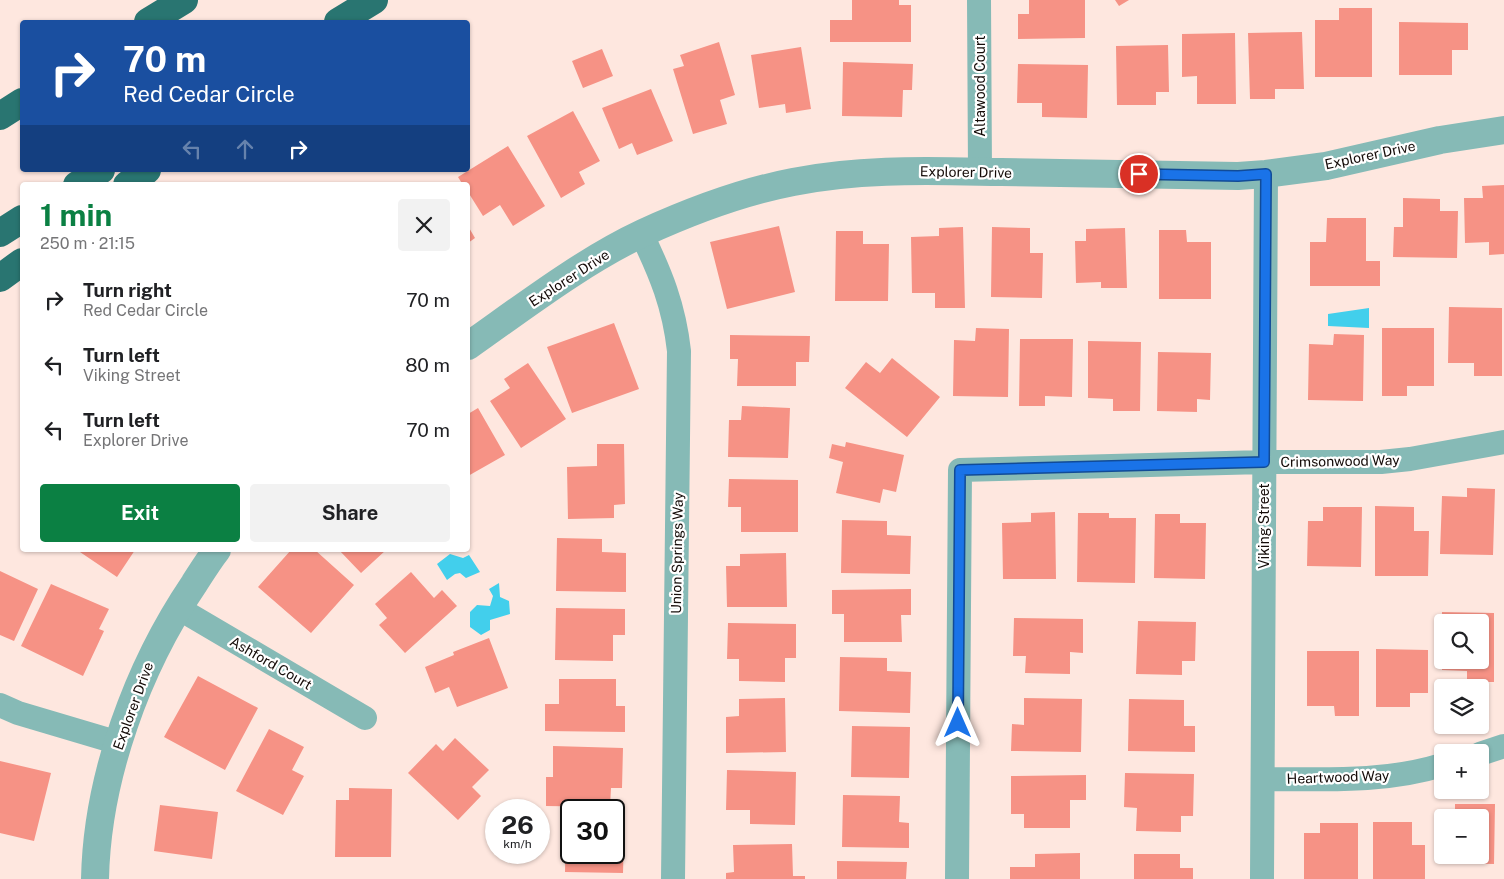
<!DOCTYPE html>
<meta charset="utf-8">
<style>
body{margin:0;font-family:"Public Sans",sans-serif;background:#f2f2f2;color:#202124;height:100vh;display:flex;flex-direction:column;font-size:19px;white-space:nowrap}
*{box-sizing:border-box;margin:0}
p{font-size:16px;color:#757577}
.icon{flex:none;width:28px;height:28px;fill:none;stroke:currentColor;stroke-width:2;stroke-linecap:round;stroke-linejoin:round}
.map{position:relative;flex:1;overflow:hidden}
.details{position:absolute;left:20px;top:182px;width:450px;height:370px;display:flex;flex-direction:column;background:#fff;border-radius:5px;box-shadow:0 1px 4px #0004}
.details>*{flex:none}
.hud{position:absolute;left:20px;top:20px;width:450px;height:152px;border-radius:5px;box-shadow:0 1px 4px #0004;background:#1a4fa0;color:#fff;overflow:hidden}
.buttons{position:absolute;left:1434px;top:614px;display:grid;gap:10px}
.buttons a{display:grid;place-items:center;width:55px;height:55px;border-radius:5px;background:#fff;box-shadow:0 1px 4px #0004;font-size:25px}
.speed{position:absolute;left:485px;top:799px;display:flex;gap:10px;font-size:25px;font-weight:700;text-align:center}
.speed>*{display:grid;place-content:center;width:65px;height:65px;border-radius:50%;background:#fff;box-shadow:0 1px 4px #0004;line-height:1}
.speed small{font-size:12px;font-weight:400}
.speed .limit{border:2px solid #111;border-radius:8px;background:#fff;color:#111}
.pin{position:absolute;display:grid;place-items:center;width:42px;height:42px;color:#fff;margin:-21px;border:2px solid #fff;border-radius:50%;box-shadow:0 1px 5px #0007}
.me{position:absolute;width:55px;margin:-28px;rotate:0deg;stroke-linejoin:round;filter:drop-shadow(0 0 4px #0008)}
.turn{display:flex;align-items:center;gap:18px;height:105px;padding:0 20px;font-size:22px}
.turn .icon{width:65px;height:65px;stroke-width:2.5}
.turn b{display:block;font-size:35px;line-height:42px}
.lanes{display:flex;align-items:center;height:48px;padding:0 20px;background:#0003;justify-content:center;gap:25px;direction:ltr}
.lanes .off{opacity:.35}
.round{display:grid;place-items:center;flex:none;width:52px;height:52px;border-radius:5px;background:#f2f2f2}
.head{display:flex;align-items:center;justify-content:space-between;height:85px;padding:0 20px}
h1{font-size:30px;font-weight:700;line-height:38px;color:#0b8043}
.cta{display:flex;gap:10px;margin-top:auto;padding:10px 20px}
.cta a{flex:1;height:58px;border-radius:5px;background:#0b8043;color:#fff;font-size:20px;font-weight:700;line-height:58px;text-align:center}
.cta a+a{background:#f2f2f2;color:#202124}
ul{padding:0;list-style:none}
li{display:flex;align-items:center;gap:15px;height:65px;padding:0 20px}
li div{flex:1}
li b{display:block;font-size:19px}
li em{font-style:normal}
.map>svg:first-child{display:block}
.water{fill:#42cfec}
.building{fill:#f69285}
.lines{fill:none;stroke-linecap:round;stroke-linejoin:round}
.minor{stroke:#86bab6;stroke-width:24}
.tertiary{stroke:#86bab6;stroke-width:28}
.motorway{stroke:#297571;stroke-width:28}
.route-casing{stroke:#114b97;stroke-width:12}
.route{stroke:#1a73e8;stroke-width:9}
.labels{text-anchor:middle;dominant-baseline:central;stroke-width:4.5;stroke-linejoin:round;paint-order:stroke}
.street-label{font-size:14px;fill:#140b08;stroke:#fff}
</style>
<div class="map">
<svg width="1504" height="879" viewBox="0 0 1504 879">
<rect width="100%" height="100%" fill="#fee7df"/>
<!-- water -->
<path class="water" d="M1369 308V328L1328 326V314Z
M450 554 463 558 469 555 480 572 466 578 460 573 455 574 447 580 437 564Z
M499 583 500 597 509 601 510 614 490 620V630L481 635 470 627V612L477 605 490 606 493 596 489 589Z"/>
<!-- building -->
<path class="building" d="M852 0H899V5H911V42H830V20H852Z
M1029 0H1085V38L1018 39V14H1029Z
M1115 0H1129L1119 6Z
M1339 8H1372V77H1315V20H1339Z
M1399 22 1468 23V50H1452V75H1399Z
M1302 32 1304 89H1275V99H1250L1248 33Z
M1235 33 1236 104H1197V76L1182 77V34Z
M719 42 735 95 720 100 727 124 693 134 673 69 684 66 680 55Z
M1168 45 1169 92H1156V105H1117L1116 46Z
M801 47 811 109 786 113 785 104 759 108 751 55Z
M602 49 613 76 583 88 572 61Z
M843 62 913 64 912 90H903L902 117 842 116Z
M1018 64 1088 65 1087 118 1042 117V103H1017Z
M651 89 673 141 637 155 632 143 619 149 602 108Z
M573 111 600 161 579 172 585 184 561 198 527 136Z
M508 146 545 206 513 226 500 205 483 216 468 192V185H463L458 177Z
M1504 185V254L1489 255V242L1465 243 1464 198H1483L1482 186Z
M1403 198 1440 199V211H1458L1457 258 1393 257 1394 227H1403Z
M1327 218H1366V261H1380V286H1310V242H1326Z
M468 226 475 238 468 243Z
M779 226 795 292 727 309 710 242Z
M963 227 965 308H935V293H912L911 237 939 236V228Z
M992 227 1030 228V253H1043L1042 298 991 297Z
M1125 228 1127 288H1101V282L1076 283 1075 241H1086V229Z
M1159 230H1186L1187 242H1211V299H1159Z
M836 231H863V244H889L888 301H835Z
M1449 307 1502 308V376H1474V363H1448Z
M614 323 639 389 572 413 547 347Z
M976 328 1009 329 1008 397 953 396 954 340 975 341Z
M1382 328H1434V386H1407V396H1382Z
M1334 334 1364 335 1363 401 1308 400 1309 344 1333 345Z
M730 335 810 336 809 362H796V386H737L738 359H730Z
M1020 339H1073L1072 397 1045 396V406H1019Z
M1088 341 1141 342 1140 411H1113V399L1088 398Z
M1158 352 1211 353 1210 400 1197 399V412L1157 411Z
M892 358 940 397 907 437 845 388 866 362 880 373Z
M528 363 566 419 521 448 490 401 510 388 504 379Z
M742 406 790 408 788 458 728 457 729 420H741Z
M478 408 505 455 468 476V414Z
M846 442 904 455 896 492 883 489 880 503 836 493 843 462 829 458 832 444 845 447Z
M597 444H624L625 504 614 505V518L568 519 567 467 597 466Z
M729 479 798 480V532H741V507H728Z
M1467 488 1495 489 1493 555 1440 554 1442 496 1467 497Z
M1375 506 1414 507V531H1429L1428 576H1375Z
M1323 507H1362L1361 567 1307 566 1308 521H1323Z
M1055 512 1056 579H1003L1002 523 1031 522V513Z
M1078 513H1109V518H1136L1135 583 1077 582Z
M1155 514H1180V523H1206L1205 579 1154 578Z
M842 520 887 521V535L911 536 910 574 841 573Z
M557 538 602 539V552L626 553V592L556 591Z
M77 550H135L117 577Z
M291 550H315L354 585 311 633 258 587Z
M339 550H386L361 573Z
M786 553 787 607H727L726 566H740V554Z
M0 571 38 589 14 641 0 635Z
M411 572 434 598 442 590 457 606 405 653 379 625 387 618 375 604Z
M51 584 109 609 99 629 104 631 83 676 21 646Z
M911 589V615H901L902 642H844V614H832V590Z
M556 608 625 609V635H613V661L555 660Z
M1442 612 1494 613V682H1467V671L1442 670V660H1480V622H1442Z
M1014 618 1083 619V653L1070 652V674L1025 673 1026 656H1013Z
M1138 621 1196 622 1195 661H1182V675L1136 674Z
M728 623 796 624V658H785V682L739 681V659H727Z
M489 638 508 688 457 707 449 687 435 693 425 667 454 655 453 652Z
M1376 649 1428 650V693H1410V707H1376Z
M1307 651H1359V716H1335L1334 706H1307Z
M840 657 887 658V671L911 672 910 713 839 711Z
M198 676 258 708 225 770 164 737Z
M559 679H616V706H625V732L545 731V704H559Z
M785 698 786 752 726 753V717L739 716V699Z
M1024 698 1082 699 1081 752 1011 751 1012 724 1024 725Z
M1129 699 1184 700V726H1195V752L1128 751Z
M852 726 910 727 909 778 851 777Z
M269 729 304 747 292 770 304 776 283 815 236 791Z
M455 738 489 770 472 787 481 796 458 820 408 773 436 744 443 751Z
M553 746 623 748 622 788H611L610 807 546 806V777H553Z
M0 761 51 773 34 841 0 833Z
M727 770 796 772 795 825 750 824V810H726Z
M1125 773 1194 774 1193 816H1181V832L1136 831 1137 808 1124 807Z
M1086 775V800H1070V828H1024V814H1011V776Z
M349 788 392 789 391 857H335L336 800H349Z
M843 795 900 796 899 822 909 823V848L842 847Z
M1455 804H1495L1494 864 1440 863V816H1442V855H1480V818H1455Z
M160 805 218 812 212 859 154 851Z
M566 820H571V852H614V834L624 835 623 873 565 872Z
M1373 822H1412V845H1425V879H1373Z
M1320 823H1358V879H1304V833H1320Z
M792 844 793 876H805V879H726V873L734 872 733 845Z
M1080 853V879H1010V867H1035V854Z
M1134 854H1180V868H1193V879H1134Z
M837 861 907 862 906 879H837Z"/>
<g class="lines">
<!-- minor -->
<path class="minor" d="M979 0 980 172
M641 233C661 274 674 306 679 351L673 879
M178 608 365 718
M0 705 18 713 119 743
M1480 754 1504 746
M1263 779C1323 779 1384 783 1442 765
M957 879 960 470 1264 462H1381L1410 459 1504 442
M1262 879 1266 174"/>
<!-- tertiary -->
<path class="tertiary" d="M468 346C522 308 583 261 643 233 691 211 741 192 793 182 862 168 932 171 1001 172 1080 173 1159 174 1238 176L1266 174 1326 166 1440 140 1504 130
M95 879C97 778 137 668 194 584 201 573 209 560 217 550"/>
<!-- motorway -->
<path class="motorway" d="M148 22 184 0
M338 22 374 0
M0 116 22 102
M77 185 101 170
M127 185 147 170
M0 233 22 219
M0 278 22 262"/>
</g>
<g class="lines">
<defs>
<path id="route" d="M958 723 960 470 1264 462 1266 174 1238 176 1139 174"/>
</defs>
<!-- route casing -->
<use href="#route" class="route-casing"/>
<!-- route -->
<use href="#route" class="route"/>
</g>
<g class="labels">
<!-- street labels -->
<g class="street-label">
<text transform="translate(980 86) rotate(-90)">Altawood Court</text>
<text transform="translate(1370 155) rotate(-12)">Explorer Drive</text>
<text transform="translate(966 172) rotate(1)">Explorer Drive</text>
<text transform="translate(569 278) rotate(-33)">Explorer Drive</text>
<text transform="translate(1340 461) rotate(-1)">Crimsonwood Way</text>
<text transform="translate(1264 526) rotate(-90)">Viking Street</text>
<text transform="translate(677 553) rotate(-89)">Union Springs Way</text>
<text transform="translate(271 663) rotate(30)">Ashford Court</text>
<text transform="translate(133 706) rotate(-70)">Explorer Drive</text>
<text transform="translate(1338 777) rotate(-2)">Heartwood Way</text>
</g>
</g>
</svg>
<div class="buttons">
<a><svg class="icon" aria-label="search" viewBox="0 0 24 24"><circle cx="10" cy="10" r="6"/><path d="M15 15l6 6"/></svg></a>
<a><svg class="icon" aria-label="layers" viewBox="0 0 24 24"><path d="M12 4l9 5-9 5-9-5zM3 14l9 5 9-5"/></svg></a>
<a>+</a>
<a>−</a>
</div>
<div class="speed"><div>26<small>km/h</small></div><div class="limit">30</div></div>
<div class="pin" style="left:1139px;top:174px;background:#d93025"><svg class="icon" aria-label="arrive" viewBox="0 0 24 24"><path d="M6 21V4h12l-3 4 3 4H6"/></svg></div>
<svg class="me" style="left:958px;top:723px" viewBox="-20 -20 40 40"><path d="M0-17L14 15 0 8-14 15z" fill="#1a73e8" stroke="#fff" stroke-width="4"/></svg>
<div class="hud">
<div class="turn"><svg class="icon" aria-label="right" viewBox="0 0 24 24"><path d="M7 20v-9h11M14 6l5 5-5 5"/></svg><div><b>70 m</b>Red Cedar Circle</div></div>
<div class="lanes"><svg class="icon off" aria-label="left" viewBox="0 0 24 24"><path d="M17 20v-9H6M10 6l-5 5 5 5"/></svg><svg class="icon off" aria-label="ahead" viewBox="0 0 24 24"><path d="M12 20V5M6 11l6-6 6 6"/></svg><svg class="icon" aria-label="right" viewBox="0 0 24 24"><path d="M7 20v-9h11M14 6l5 5-5 5"/></svg></div>
</div>
<section class="details">
<div class="head"><div><h1>1 min</h1><p>250 m · 21:15</p></div><a class="round"><svg class="icon" aria-label="close" viewBox="0 0 24 24"><path d="M6 6l12 12M18 6L6 18"/></svg></a></div>
<ul>
<li><svg class="icon" aria-label="right" viewBox="0 0 24 24"><path d="M7 20v-9h11M14 6l5 5-5 5"/></svg><div><b>Turn right</b><p>Red Cedar Circle</p></div><em>70 m</em></li>
<li><svg class="icon" aria-label="left" viewBox="0 0 24 24"><path d="M17 20v-9H6M10 6l-5 5 5 5"/></svg><div><b>Turn left</b><p>Viking Street</p></div><em>80 m</em></li>
<li><svg class="icon" aria-label="left" viewBox="0 0 24 24"><path d="M17 20v-9H6M10 6l-5 5 5 5"/></svg><div><b>Turn left</b><p>Explorer Drive</p></div><em>70 m</em></li>
</ul>
<div class="cta"><a>Exit</a><a>Share</a></div>
</section>
</div>
